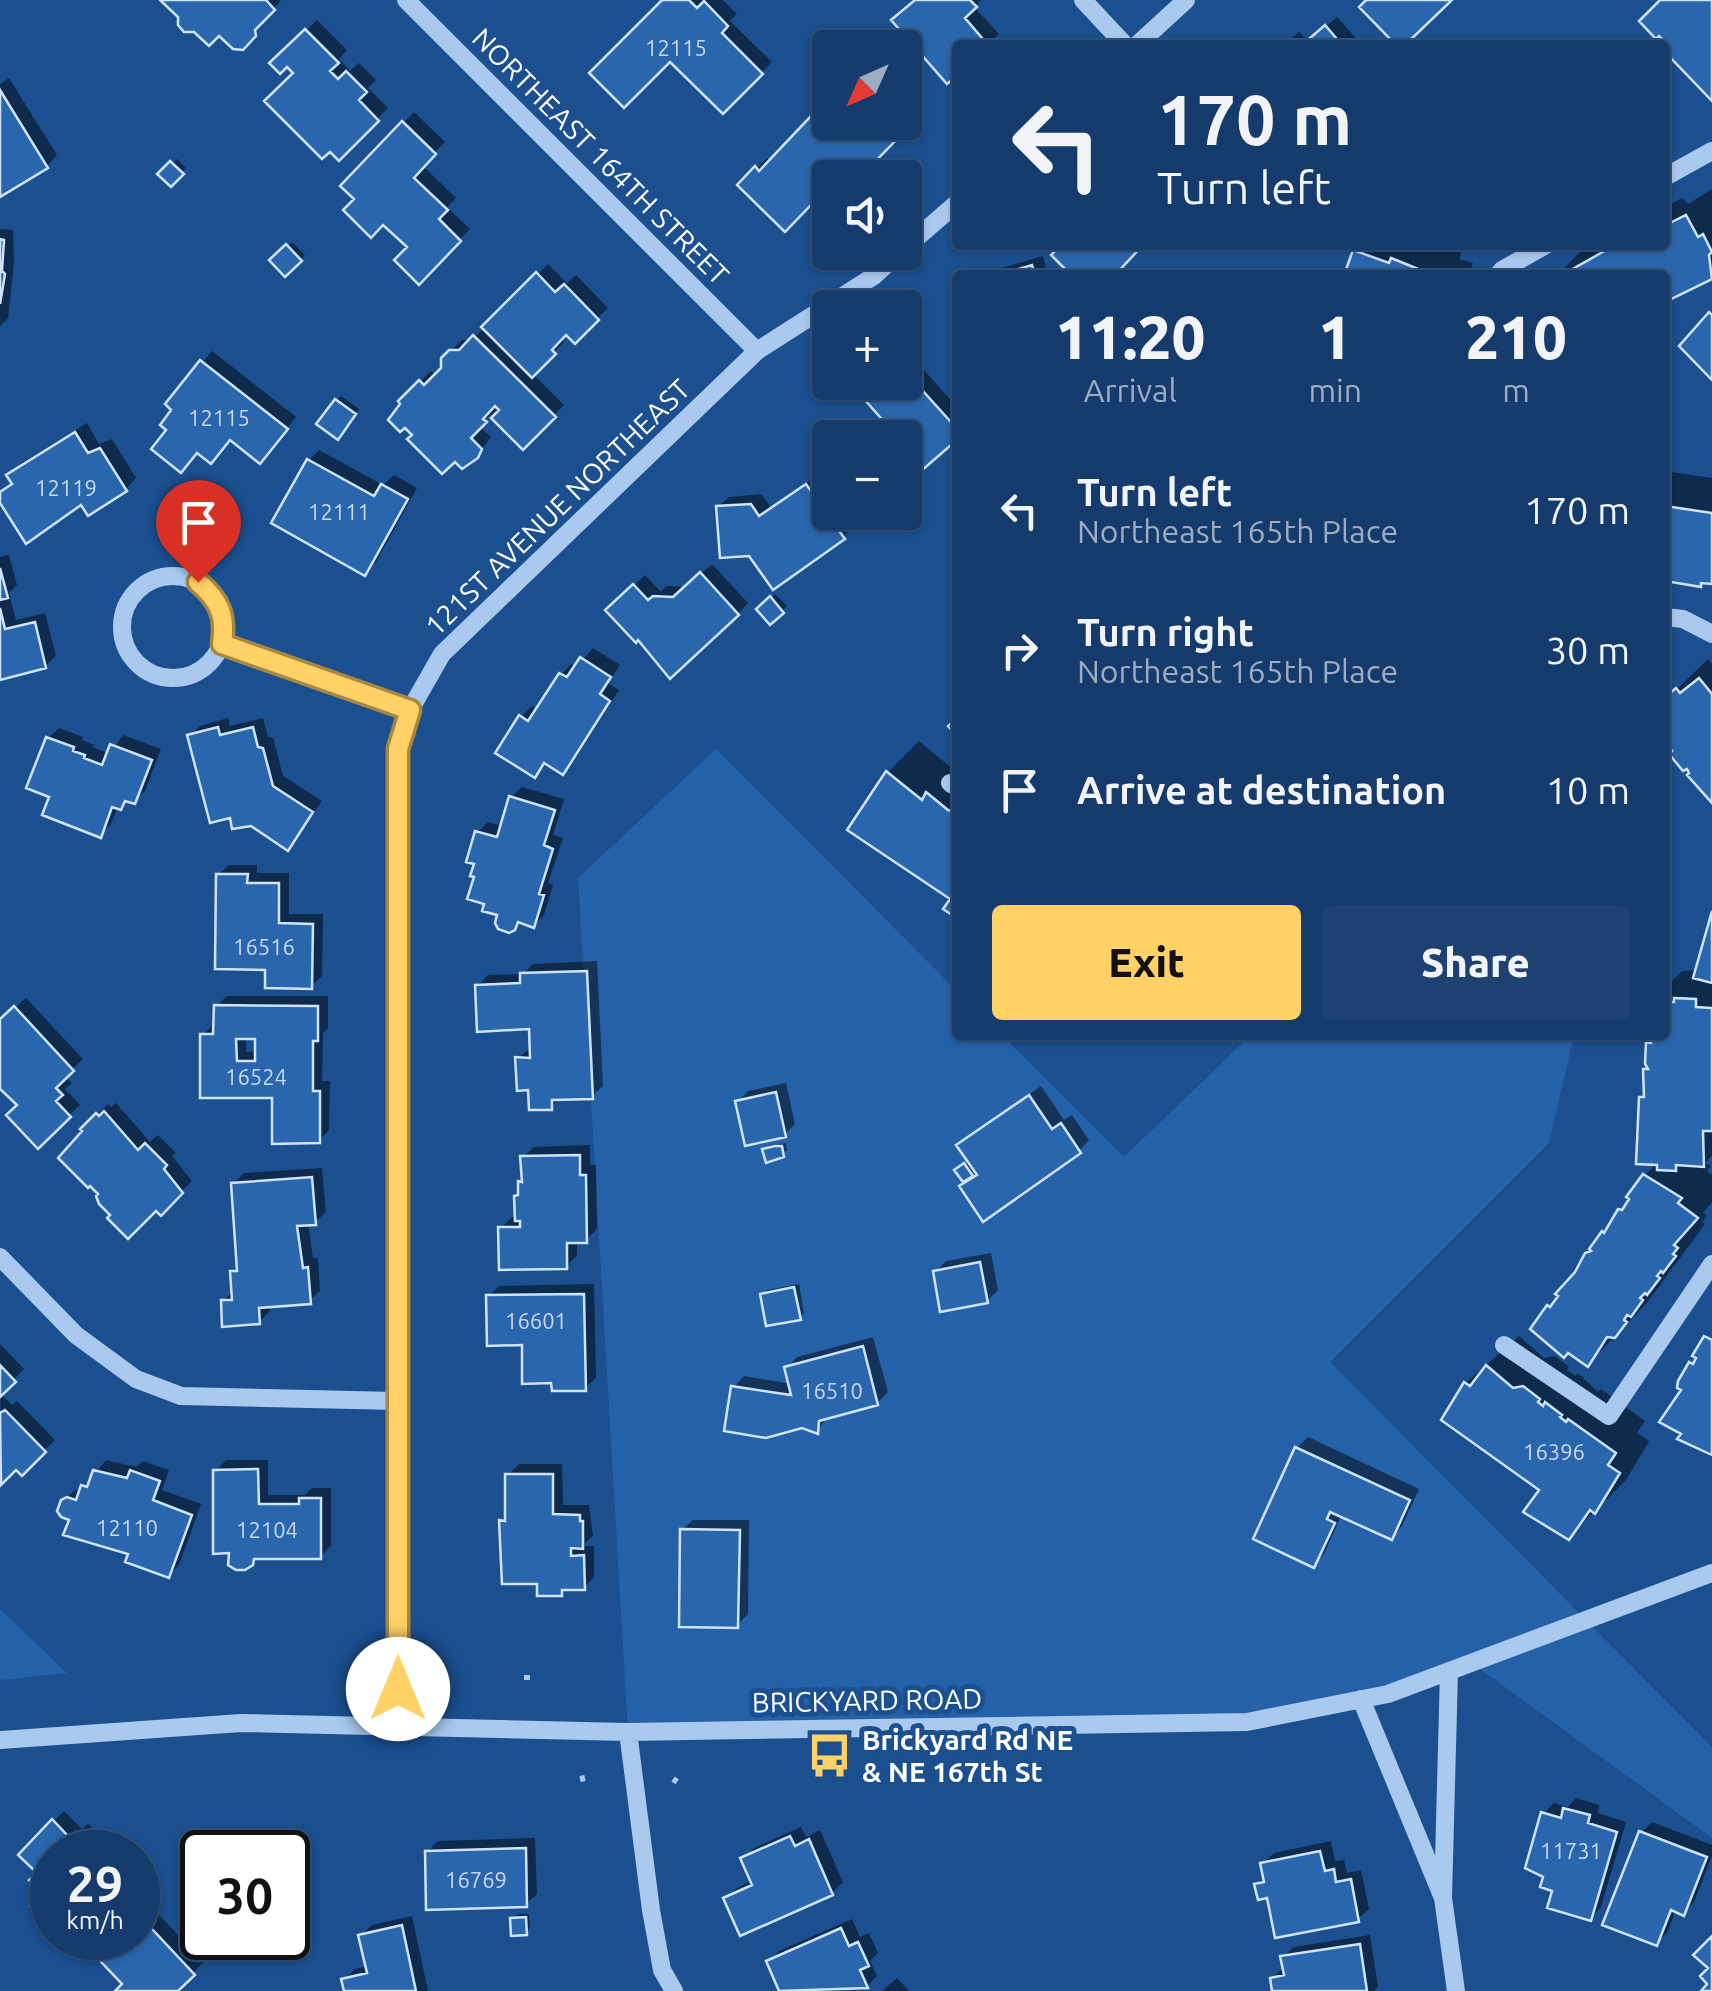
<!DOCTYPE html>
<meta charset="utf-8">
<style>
body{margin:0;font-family:Ubuntu,sans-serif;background:#1d4271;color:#f1f3f6;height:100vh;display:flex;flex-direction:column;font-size:38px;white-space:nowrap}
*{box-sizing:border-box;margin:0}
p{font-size:32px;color:#9dadc1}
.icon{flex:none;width:55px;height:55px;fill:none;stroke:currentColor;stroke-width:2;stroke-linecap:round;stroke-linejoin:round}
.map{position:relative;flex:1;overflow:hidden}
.details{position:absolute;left:952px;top:270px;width:718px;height:770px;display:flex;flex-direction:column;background:#143b6b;border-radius:10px;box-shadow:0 2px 8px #0004,0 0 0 2px #33557e}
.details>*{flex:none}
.hud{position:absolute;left:952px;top:40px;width:718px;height:210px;border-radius:10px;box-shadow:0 2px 8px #0004,0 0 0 2px #33557e;background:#143b6b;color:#f1f3f6;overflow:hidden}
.needle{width:65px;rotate:225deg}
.tools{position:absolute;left:812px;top:30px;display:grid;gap:20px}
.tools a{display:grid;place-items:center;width:110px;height:110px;border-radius:10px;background:#143b6b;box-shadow:0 2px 8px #0004,0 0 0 2px #33557e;font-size:50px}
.speed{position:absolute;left:30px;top:1830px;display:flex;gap:20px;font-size:50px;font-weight:700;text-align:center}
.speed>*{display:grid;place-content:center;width:130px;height:130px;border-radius:50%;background:#143b6b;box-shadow:0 2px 8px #0004,0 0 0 2px #33557e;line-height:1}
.speed small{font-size:25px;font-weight:400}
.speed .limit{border:5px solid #111;border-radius:15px;background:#fff;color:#111}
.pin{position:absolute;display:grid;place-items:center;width:85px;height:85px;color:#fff;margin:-102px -42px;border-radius:50% 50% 50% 0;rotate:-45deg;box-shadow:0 0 10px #0007}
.pin .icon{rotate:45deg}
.me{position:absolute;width:110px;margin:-55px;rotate:0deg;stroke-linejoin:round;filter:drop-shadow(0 0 8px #0008)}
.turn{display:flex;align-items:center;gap:35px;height:210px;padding:0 40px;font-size:45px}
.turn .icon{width:130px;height:130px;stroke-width:2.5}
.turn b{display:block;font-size:70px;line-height:85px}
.eta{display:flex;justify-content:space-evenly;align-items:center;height:170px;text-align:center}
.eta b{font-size:60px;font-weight:800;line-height:70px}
.cta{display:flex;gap:20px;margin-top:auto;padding:20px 40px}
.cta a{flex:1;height:115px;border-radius:10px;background:#ffd166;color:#111;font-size:40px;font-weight:800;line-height:115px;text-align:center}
.cta a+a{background:#1d4271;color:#f1f3f6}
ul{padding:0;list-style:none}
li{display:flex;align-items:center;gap:30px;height:140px;padding:0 40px}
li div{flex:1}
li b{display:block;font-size:38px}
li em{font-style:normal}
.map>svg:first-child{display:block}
.green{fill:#2461a8}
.shadow{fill:#0007;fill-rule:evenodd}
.building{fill:#2a66ad;stroke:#cfe3fa;stroke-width:2.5;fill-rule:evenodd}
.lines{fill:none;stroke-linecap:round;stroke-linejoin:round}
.path{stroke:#a9c9ee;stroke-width:6;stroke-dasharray:5 8;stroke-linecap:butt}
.minor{stroke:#a9c9ee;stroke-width:18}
.route-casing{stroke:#a68842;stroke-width:25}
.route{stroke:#ffd166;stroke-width:18}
.labels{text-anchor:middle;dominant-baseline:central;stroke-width:10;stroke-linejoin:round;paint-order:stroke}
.number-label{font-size:22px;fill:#cad9ea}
.street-label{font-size:28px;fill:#fff;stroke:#1b4f8f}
.poi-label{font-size:28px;font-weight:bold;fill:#fff;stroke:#1b4f8f;text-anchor:start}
</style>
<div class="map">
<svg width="1712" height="1991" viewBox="0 0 1712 1991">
<rect width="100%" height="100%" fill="#1b4f8f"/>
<!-- green -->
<path class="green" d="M716 749 957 991 958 1035H1002L1124 1157 1251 1035H1574L1549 1143 1330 1362 1712 1747V1838L1472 1663 1246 1724 628 1732 578 878Z
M0 1609 67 1673 0 1680Z"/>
<!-- shadow -->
<path class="shadow" d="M164 0H281L242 47 219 32 181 16Z
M666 0H723L737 14 730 21 772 62 723 111Z
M917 0H981L974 7 999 34 988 45H958Z
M1337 17 1362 45H1283L1299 32 1308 41Z
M317 20 347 50 339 59 350 71 359 63 376 80 368 88 388 108 339 158 296 73 287 63H273Z
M9 78 57 155 47 166 0 194V84Z
M830 99V122H905V116L910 122 862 172 851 160 830 178V182L740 185 767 158 771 162Z
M414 112 445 142 422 165 456 198 447 207 470 229 419 281 410 247 343 186Z
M177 159 186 168 171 184 161 174Z
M1712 189V276L1665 299V275H1557L1578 254 1594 245H1665V207L1682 198 1688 204Z
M0 229 13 230 14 263 8 318 0 326Z
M292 242 305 255 286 274 273 260Z
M1362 245H1464L1459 259 1473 263 1469 275H1347L1355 252Z
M1043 256 1048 275H994L1001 268Z
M548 264 567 283 576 275 608 308 575 340 567 332 560 338 564 342 533 374 564 405 523 446 491 414 479 426 491 437 476 456 415 435 401 401 431 371 436 376 443 369V359L462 340H472ZM496 403 503 410 499 413 492 406Z
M905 349 958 408V435L905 481Z
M212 351 296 417 270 450 231 438 168 404Z
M341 396 359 409 342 432 337 400Z
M87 423 99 444 112 439 136 478 126 489 88 512 82 501 0 499V493L13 482 10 475 20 464Z
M319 450 383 485 394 475 417 488 376 562 365 573 309 460Z
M1665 471 1712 478V581L1704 580 1700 584 1665 579Z
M818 475 830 493V512H844L853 527 843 537 718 507 729 497 761 494 771 507Z
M9 555 17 585 9 593 16 620 45 613 56 656 45 666 0 669V557Z
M712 564 748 603 738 614 609 610 645 575 661 592 666 586 686 587Z
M775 594 787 606 770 621 759 609Z
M1665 612 1666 634H1670L1665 678Z
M593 648 620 665 608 683 619 690 573 762 563 772 547 762 534 775 521 717 532 706 538 710 561 675 571 664 577 667Z
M1708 659 1712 664V799L1665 739V701Z
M228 718 230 726 263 718 268 737 273 738 283 776 322 801 288 847 252 824 232 815 190 736 200 726Z
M59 728 83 737 82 740 94 745 93 747 109 754 123 735 161 749 145 791 134 801 128 799 118 806 111 824 100 835 52 796 48 738Z
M919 741 953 769 958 765V916L954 898 851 829 888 772Z
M522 787 564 799 553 835 563 838 548 883 553 885 544 915 534 925 521 921 514 928 487 902 477 876 478 832 488 822 503 826 511 797Z
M229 865H257V873H289V914H323L322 976 311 986 218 875Z
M1712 916V1155L1705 1163 1711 1166 1707 1171 1712 1175V1202L1703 1213 1707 1216 1702 1222 1705 1224 1646 1304 1588 1364 1549 1306 1632 1198 1644 1176 1658 1162 1641 1098 1647 1093 1648 1043 1653 1035H1665V988L1682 971 1698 970Z
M597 961 603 1086 592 1096 561 1097 551 1107 531 1088 518 1058 532 1047 531 1026 477 986 488 975 523 974 533 964Z
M227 996H328V1028L323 1033 322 1081H330L329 1130 319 1141 275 1095 203 1035 214 1024 216 1006ZM246 1036H258V1051L246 1052Z
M26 998 83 1059 65 1076 72 1083 65 1089 80 1105 38 1145 20 1104 0 1086V1022Z
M786 1083 795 1124 784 1135 738 1102 748 1091Z
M1041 1086 1064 1120 1072 1115 1089 1140 1079 1151 963 1187 975 1174 973 1172 963 1179 962 1166 970 1160 959 1145Z
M116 1103 150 1142 158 1135 176 1153 172 1156 192 1181 161 1212 156 1208 114 1215 102 1194 62 1158 98 1114 108 1104 111 1107Z
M786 1143 787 1150 783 1154 765 1149 770 1145Z
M590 1145V1165H596L597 1229 586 1240H577V1256L566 1266 501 1228 511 1218 517 1217 521 1182 524 1179 523 1157 534 1147Z
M322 1168 326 1212 315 1222 308 1223 313 1258H318L320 1291 309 1301 269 1304 270 1311 259 1322 223 1301 234 1291 232 1272 239 1265 233 1184 244 1173Z
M991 1253 998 1290 987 1301 935 1272 946 1261Z
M594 1284 596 1378 585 1388 553 1380 489 1296 499 1286Z
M799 1284 804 1313 799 1318 763 1295 767 1290Z
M1519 1336 1544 1358 1555 1356 1569 1367 1567 1370 1575 1376 1578 1373 1598 1392 1601 1389 1645 1421 1637 1433 1649 1441 1626 1480 1568 1537 1543 1490 1466 1383Z
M873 1337 888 1392 877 1403 828 1416 817 1431 734 1387 744 1376 791 1384 787 1368 797 1357Z
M0 1344 24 1369 0 1393 12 1405 17 1401 55 1440 22 1472 16 1466 1 1482Z
M1308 1437 1419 1489 1402 1526 1392 1537 1342 1514 1324 1554 1314 1565 1256 1538 1297 1448Z
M106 1460 136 1467 143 1461 169 1470 162 1490 201 1504 179 1565 169 1575 72 1518 63 1501 75 1490 83 1489Z
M226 1460H268V1495H305L312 1488H331V1546L320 1556 257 1557 251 1563 216 1471Z
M519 1464H562L563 1505H589L593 1536 582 1546H594V1577L584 1587 567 1588 561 1594 540 1582 501 1521 508 1514V1475Z
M693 1520H749L748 1614 737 1625 682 1530Z
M1576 1798 1599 1805 1598 1813 1626 1822 1601 1907 1590 1918 1555 1890 1544 1813 1554 1803 1568 1807Z
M64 1811 82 1829 88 1824 118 1852H52V1924L34 1906 46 1894 40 1873 21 1855Z
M1652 1822 1712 1845V1856L1694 1902 1684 1913 1676 1910 1667 1933 1656 1943 1642 1832Z
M801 1827 806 1837 820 1830 843 1882 832 1893 726 1898 737 1888 752 1881 743 1859 754 1848Z
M535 1838 537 1894 526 1904 427 1852 438 1841Z
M1331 1841 1335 1861 1344 1860 1347 1873 1361 1870 1369 1909 1358 1919 1269 1895 1257 1884 1265 1876 1263 1863 1274 1853Z
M140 1895 204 1962 174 1991H118L126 1984 89 1945 96 1938H138V1898Z
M518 1914H529L530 1928 526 1933 513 1919Z
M412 1916 428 1991H347L344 1980 355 1969 368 1966 361 1935 372 1925Z
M852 1919 860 1937 869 1933 878 1953 870 1961 877 1976 863 1990 782 1991 769 1962 779 1951Z
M1370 1935 1378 1987 1374 1991H1274L1272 1978 1283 1968V1957L1294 1947Z
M897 1978 909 1991H882Z"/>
<!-- building -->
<path class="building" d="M160 0H266L275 10 255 30 256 36 243 50 233 49 219 36 209 46 194 32H184L178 25V17Z
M662 0H689L697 8 704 1 728 26 722 33 763 74 723 114 670 62 624 108 589 73Z
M915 0H970L977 7 965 18 988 45H958V75L947 84 891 20Z
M1366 0H1452L1405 45H1396L1359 7Z
M1660 0H1712V101L1665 52 1667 44 1659 36 1656 39 1639 21Z
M1325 25 1342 45H1302Z
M305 29 339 63 330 71 338 79 346 71 367 92 359 100 379 121 339 161 330 152 322 159 264 101 293 73 287 67 280 74 269 63Z
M0 90 48 168 0 197Z
M830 96V122H890L902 134 862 175 850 163 837 178H830V185L785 232 737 185 755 166 759 171Z
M402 121 436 154 414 178 448 210 439 219 461 241 419 285 394 260 407 247 383 225 371 238 343 210 354 199 340 186Z
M170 161 184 174 171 187 157 174Z
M1686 215 1698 237 1703 234 1712 252 1709 255 1712 279 1665 302V275H1562L1615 245H1665L1666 225Z
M0 239 4 240 2 271 5 274 0 304Z
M286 244 302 261 285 277 269 260Z
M1061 245H1143L1115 275H1071L1051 255Z
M1353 250 1389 263 1391 258 1433 275H1344Z
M1032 265 1035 275H998Z
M536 272 555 292 564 284 599 320 575 344 566 335 552 350 556 354 532 378 481 327Z
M1709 312 1712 315V380L1679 346Z
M473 335 556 417 523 450 491 418 499 410 495 406 483 419 487 422 471 438 482 449 478 458 462 469 455 462 442 474 407 439 412 435 405 428 400 432 388 420 400 404 398 401 419 380 424 385 441 368V358L449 350H459Z
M200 360 288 429 260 464 230 440 211 464 197 453 181 473 151 449 166 430 160 425 171 410 165 404Z
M905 371 958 430V439L905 485V438H885L888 426 856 390 865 382H905Z
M335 399 356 414 338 440 316 424Z
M75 432 88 453 100 448 127 491 88 516 81 505 26 544 0 503V492L12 484 6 475Z
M307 459 374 496 381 484 408 499 365 576 271 523Z
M806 484 845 539 773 590 749 556 720 558 716 506 751 504 759 516Z
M1665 506 1712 513V584L1701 583V587L1665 581Z
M0 568 8 598 0 600Z
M700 572 739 615 670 679 638 640 636 643 605 610 633 584 648 600 653 596 673 597Z
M770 596 784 613 770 625 756 609Z
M0 608 5 629 35 622 46 668 0 680Z
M580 657 611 677 600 694 610 701 563 775 544 763 535 778 495 753 519 715 528 721 559 673 567 677Z
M1699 678 1712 694V803L1687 775 1689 773 1687 769 1683 771 1669 754 1672 751 1665 742V697L1676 688 1680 693Z
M958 717V737L948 726Z
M218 727 220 735 253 727 258 747 263 748 273 786 313 812 288 851 251 826 232 829 230 818 210 823 187 735Z
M46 737 74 747 73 751 85 755 84 758 102 765 110 744 152 760 135 804 125 801 121 810 112 807 101 838 42 815 49 797 26 788Z
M886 771 922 800 926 792 948 810 958 813V919L943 909 950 899 847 830Z
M509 796 555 810 544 845 553 849 539 894 544 895 534 928 518 922 515 930 509 933 498 929 495 923 497 915 482 911 484 904 467 899 474 877 470 876 474 864 466 862 475 831 497 837Z
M216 874H248L247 883H279V923L313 924 312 989 265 988V970L215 969Z
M1712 911V983L1693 978Z
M587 971 593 1099 552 1100V1110H529L528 1090 517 1091 515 1057 530 1058 529 1029 477 1032 475 985 520 983V973Z
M1674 998 1696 999V1007L1712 1008V1131H1703L1704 1167 1676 1165V1171L1657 1170V1165L1636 1164 1639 1097H1644L1643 1069H1648L1645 1064 1646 1042 1651 1043 1650 1035H1665V1002H1674Z
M214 1005 318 1006V1041H313V1091H320V1143L272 1144V1098H200V1034H213ZM236 1039H255V1061H237Z
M14 1006 74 1071 56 1088 63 1095 56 1101 71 1117 38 1149 6 1115 17 1105 0 1089V1019Z
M776 1092 786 1137 745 1146 735 1101Z
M1029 1095 1052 1129 1061 1123 1081 1153 983 1222 959 1186 977 1175 956 1145Z
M104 1111 138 1150 145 1143 167 1165 164 1169 183 1193 161 1216 156 1211 128 1239 107 1218 110 1215 99 1204 96 1196 98 1194 90 1186 88 1188 58 1158 82 1131 80 1129 96 1113 99 1116Z
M775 1146H782L784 1157 766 1163 762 1149Z
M580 1155V1175H586L587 1243H567V1269L499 1270 498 1227H520V1221H515L514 1196 518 1195V1181L522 1182 520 1156Z
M964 1163 973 1176 963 1182 954 1170Z
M1643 1174 1682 1198 1678 1203 1698 1218 1674 1245 1678 1248 1673 1254 1676 1256 1663 1273 1661 1271 1657 1276 1660 1278 1647 1295 1645 1293 1640 1298 1643 1300 1631 1317 1627 1315 1624 1320 1627 1322 1615 1338 1607 1337 1588 1367 1568 1353 1564 1358 1530 1329 1547 1305 1550 1307 1558 1296 1555 1294 1575 1272 1585 1253 1591 1251 1589 1249 1602 1231 1604 1233 1618 1209 1622 1210 1629 1199 1626 1197Z
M312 1177 316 1225 297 1226 303 1268 308 1267 311 1304 259 1308 260 1324 222 1327 221 1300H232L230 1271H237L231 1183Z
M980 1262 988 1303 940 1312 933 1271Z
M794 1287 801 1320 766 1326 760 1294Z
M584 1294 586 1391H552L551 1383 522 1384V1345L487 1346 486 1295Z
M1704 1336 1712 1340V1455L1677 1439 1681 1434 1659 1422 1681 1390 1677 1388 1678 1381 1689 1362 1693 1364 1696 1358 1692 1356Z
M863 1346 878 1405 819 1421 818 1434 802 1428 766 1438 724 1431 731 1386 791 1395 784 1367Z
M0 1365 16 1382 0 1397Z
M1486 1365 1513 1388 1523 1386 1540 1399 1538 1402 1543 1406 1545 1402 1562 1415 1560 1417 1566 1422 1568 1419 1616 1453 1608 1465 1620 1473 1595 1514 1590 1510 1569 1540 1523 1512 1539 1490 1441 1420 1464 1382 1470 1386Z
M5 1410 46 1452 22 1476 16 1470 1 1485 0 1413Z
M1295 1447 1410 1500 1392 1540 1330 1512 1327 1519 1335 1523 1314 1568 1253 1539Z
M258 1469 259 1504H299V1498H321V1559H254L253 1565 245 1570H236L228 1565 229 1553 213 1554V1470Z
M93 1470 127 1478 130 1470 160 1481 153 1500 192 1515 169 1578 125 1562 128 1554 63 1535 69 1520 61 1517 57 1511 61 1500 67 1497 76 1500 81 1485 87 1487Z
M505 1474H553V1514L580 1515V1521H583V1549L571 1548V1556L584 1555 585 1590H562V1596H537V1584H502L499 1520 505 1521Z
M680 1529 740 1530 738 1628 679 1627Z
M1563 1808 1590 1815 1588 1823 1617 1832 1591 1921 1547 1908 1552 1891 1540 1887 1543 1877 1525 1868 1541 1812 1561 1818Z
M52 1819 70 1838 76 1832 97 1852H52V1928L30 1906 42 1894 29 1880 37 1873 18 1855Z
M1639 1831 1707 1857 1684 1916 1671 1910 1657 1946 1602 1925Z
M790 1836 795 1846 809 1839 833 1895 740 1936 723 1898 752 1885 740 1858Z
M526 1848 527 1907 426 1910 425 1851Z
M1320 1851 1325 1871 1334 1869 1336 1882 1351 1879 1359 1922 1275 1938 1267 1898 1258 1900 1254 1884 1264 1882 1260 1863Z
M138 1914 195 1975 178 1991H115L122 1984 85 1945 93 1938H138Z
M526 1917 527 1935 511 1936 510 1918Z
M402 1925 416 1991H344L341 1979 367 1973 358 1935Z
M841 1928 849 1946 858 1942 869 1966 860 1970 868 1988 779 1991 766 1961Z
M1712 1936V1991H1701L1707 1984 1700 1976 1708 1968 1693 1955Z
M1360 1944 1367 1991H1272L1270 1978 1284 1975 1280 1956Z"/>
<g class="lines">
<!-- path -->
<path class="path" d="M527 1680V1673
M580 1779 590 1777
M673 1779 679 1783"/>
<!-- minor -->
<path class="minor" d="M406 0 757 351
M1083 0 1125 45
M1137 45 1186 0
M1665 177 1712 151
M905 248 958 202
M1498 275 1502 270 1546 245
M122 627a51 51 0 1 1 102 0a51 51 0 1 1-102 0Z
M1665 617 1683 619 1712 634
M222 644 410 710
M950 783 958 788
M0 1257 76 1335 136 1379 181 1396 396 1401
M1504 1345 1609 1416 1712 1264
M1361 1699 1443 1898 1449 1671
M398 1725V749L410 710 442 654 757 351 874 276 900 252
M628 1732 651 1910 662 1970 674 1991
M0 1740 241 1723 628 1732 1247 1722 1388 1694 1712 1573
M1443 1898 1456 1991"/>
</g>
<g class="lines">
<defs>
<path id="route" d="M198 582C220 601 226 616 222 644L410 710 398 749V1689"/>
</defs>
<!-- route casing -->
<use href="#route" class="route-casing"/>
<!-- route -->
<use href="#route" class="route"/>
</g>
<!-- icons -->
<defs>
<symbol id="bus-bare" viewBox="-9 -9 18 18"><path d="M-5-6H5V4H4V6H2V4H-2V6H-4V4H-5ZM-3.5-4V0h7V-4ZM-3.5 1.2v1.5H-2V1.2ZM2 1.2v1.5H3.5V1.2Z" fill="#ffd166" stroke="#1b4f8f" stroke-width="2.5" paint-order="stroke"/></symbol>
</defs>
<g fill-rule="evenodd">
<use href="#bus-bare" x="798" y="1724" width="63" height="63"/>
</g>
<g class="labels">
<!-- number labels -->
<g class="number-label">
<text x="676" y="47">12115</text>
<text x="219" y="417">12115</text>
<text x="66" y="487">12119</text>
<text x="339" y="511">12111</text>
<text x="264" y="946">16516</text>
<text x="256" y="1076">16524</text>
<text x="536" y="1320">16601</text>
<text x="832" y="1390">16510</text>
<text x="1554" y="1451">16396</text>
<text x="127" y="1527">12110</text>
<text x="267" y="1529">12104</text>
<text x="1571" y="1850">11731</text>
<text x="476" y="1879">16769</text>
</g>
<!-- street labels -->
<g class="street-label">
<text transform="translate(601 156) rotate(45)">NORTHEAST 164TH STREET</text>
<text transform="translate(557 507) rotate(-44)">121ST AVENUE NORTHEAST</text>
<text transform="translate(867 1700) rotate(-1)">BRICKYARD ROAD</text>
</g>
<!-- poi labels -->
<g class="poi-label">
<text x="862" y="1739">Brickyard Rd NE<tspan x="862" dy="32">&amp; NE 167th St</tspan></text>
</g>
</g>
</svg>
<div class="tools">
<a><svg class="needle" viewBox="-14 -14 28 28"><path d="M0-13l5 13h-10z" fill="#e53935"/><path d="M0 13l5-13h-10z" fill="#9dadc1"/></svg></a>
<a><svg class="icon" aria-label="sound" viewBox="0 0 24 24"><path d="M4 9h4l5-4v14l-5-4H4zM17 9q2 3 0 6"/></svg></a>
<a>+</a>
<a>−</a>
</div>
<div class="speed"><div>29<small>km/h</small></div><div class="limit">30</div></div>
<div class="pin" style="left:198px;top:582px;background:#d93025"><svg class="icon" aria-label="arrive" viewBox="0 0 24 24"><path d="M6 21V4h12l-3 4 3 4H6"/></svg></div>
<svg class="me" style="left:398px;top:1689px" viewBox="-20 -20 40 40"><circle r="19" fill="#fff"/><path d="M0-13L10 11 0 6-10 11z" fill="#ffd166"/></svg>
<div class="hud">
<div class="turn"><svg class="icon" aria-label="left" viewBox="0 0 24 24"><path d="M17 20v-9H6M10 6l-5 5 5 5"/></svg><div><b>170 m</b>Turn left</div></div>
</div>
<section class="details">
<div class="eta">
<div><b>11:20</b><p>Arrival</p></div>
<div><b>1</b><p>min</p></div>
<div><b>210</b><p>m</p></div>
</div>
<ul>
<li><svg class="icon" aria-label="left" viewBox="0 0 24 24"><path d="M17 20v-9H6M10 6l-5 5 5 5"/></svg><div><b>Turn left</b><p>Northeast 165th Place</p></div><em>170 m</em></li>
<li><svg class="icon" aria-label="right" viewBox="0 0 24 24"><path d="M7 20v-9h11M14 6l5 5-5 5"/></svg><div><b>Turn right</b><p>Northeast 165th Place</p></div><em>30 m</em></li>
<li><svg class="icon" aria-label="arrive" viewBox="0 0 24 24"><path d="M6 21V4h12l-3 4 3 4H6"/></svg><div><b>Arrive at destination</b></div><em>10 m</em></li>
</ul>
<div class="cta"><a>Exit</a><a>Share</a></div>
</section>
</div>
